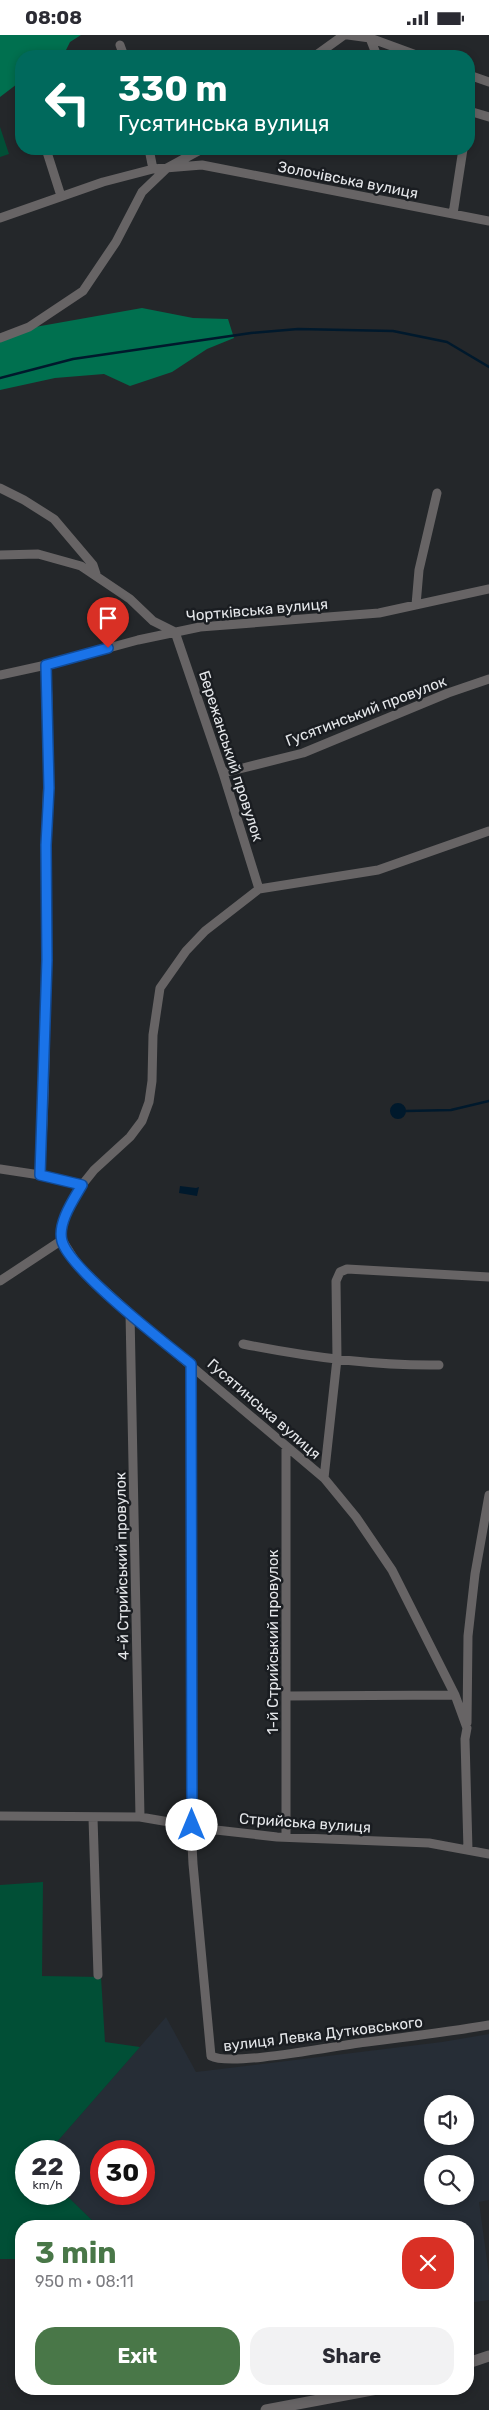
<!DOCTYPE html>
<meta charset="utf-8">
<style>
body{margin:0;font-family:Rubik,sans-serif;background:#f2f2f3;color:#2b2b33;height:100vh;display:flex;flex-direction:column;font-size:19px;white-space:nowrap}
*{box-sizing:border-box;margin:0}
p{font-size:16px;color:#7c7c81}
.icon{flex:none;width:28px;height:28px;fill:none;stroke:currentColor;stroke-width:2;stroke-linecap:round;stroke-linejoin:round}
.map{position:relative;flex:1;overflow:hidden}
.drawer{position:absolute;left:15px;top:2185px;width:459px;height:175px;display:flex;flex-direction:column;background:#fff;border-radius:20px;box-shadow:0 2px 8px #0003}
.drawer>*{flex:none}
.top-card{position:absolute;left:15px;top:15px;width:460px;height:105px;border-radius:20px;box-shadow:0 2px 8px #0003;background:#00695c;color:#fff;overflow:hidden}
.controls{position:absolute;left:424px;top:2060px;display:grid;gap:10px}
.controls a{display:grid;place-items:center;width:50px;height:50px;border-radius:50%;background:#fff;box-shadow:0 2px 8px #0003;font-size:25px}
.speed{position:absolute;left:15px;top:2105px;display:flex;gap:10px;font-size:25px;font-weight:700;text-align:center}
.speed>*{display:grid;place-content:center;width:65px;height:65px;border-radius:50%;background:#fff;box-shadow:0 2px 8px #0003;line-height:1}
.speed small{font-size:12px;font-weight:400}
.speed .limit{border:8px solid #d22;background:#fff;color:#111}
.pin{position:absolute;display:grid;place-items:center;width:42px;height:42px;color:#fff;margin:-51px -21px;border-radius:50% 50% 50% 0;rotate:-45deg;box-shadow:0 0 5px #0007}
.pin .icon{rotate:45deg}
.me{position:absolute;width:55px;margin:-28px;rotate:0deg;stroke-linejoin:round;filter:drop-shadow(0 0 4px #0008)}
.turn{display:flex;align-items:center;gap:18px;height:105px;padding:0 20px;font-size:22px}
.turn .icon{width:65px;height:65px;stroke-width:2.5}
.turn b{display:block;font-size:35px;line-height:42px}
.round{display:grid;place-items:center;flex:none;width:52px;height:52px;border-radius:20px;background:#f2f2f3}
.summary{display:flex;align-items:center;justify-content:space-between;height:85px;padding:0 20px}
h1{font-size:30px;font-weight:700;line-height:38px;color:#497748}
.primary-button{display:flex;gap:10px;margin-top:auto;padding:10px 20px}
.primary-button a{flex:1;height:58px;border-radius:20px;background:#497748;color:#fff;font-size:20px;font-weight:700;line-height:58px;text-align:center}
.primary-button a+a{background:#f2f2f3;color:#2b2b33}
.status{display:flex;justify-content:space-between;align-items:center;height:35px;padding:0 25px;background:#fff;direction:ltr}
.status svg{height:14px;fill:currentColor}
.map>svg:first-child{display:block}
.built{fill:#262d36;fill-rule:evenodd}
.green{fill:#014f36}
.forest{fill:#00704f}
.water{fill:#00192c}
.lines{fill:none;stroke-linecap:round;stroke-linejoin:round}
.stream{stroke:#00192c;stroke-width:2.5}
.minor{stroke:#676465;stroke-width:9}
.tertiary{stroke:#676465;stroke-width:11}
.route-casing{stroke:#114b97;stroke-width:12}
.route{stroke:#1a73e8;stroke-width:9}
.labels{text-anchor:middle;dominant-baseline:central;stroke-width:5;stroke-linejoin:round;paint-order:stroke}
.street-label{font-size:15px;fill:#e5e7ea;stroke:#1a1d21}
</style>
<div class="status"><b>08:08</b><svg viewBox="0 0 49 12"><path d="M0 12V9h3v3zM5 12V6h3v6zM10 12V3h3v9zM15 12V0h3v12zM26 1h20v11H26zM47 4h2v5h-2z"/></svg></div>
<div class="map">
<svg width="489" height="2375" viewBox="0 0 489 2375">
<rect width="100%" height="100%" fill="#24272a"/>
<!-- built -->
<path class="built" d="M166 1982 196 2037 442 2007 489 1999V2165L479 2167 489 2240V2265L468 2268V2191H98L65 2159H69V2116H49ZM432 2069H465V2101H432ZM101 2116H144V2159H101ZM432 2129H465V2161H432Z"/>
<!-- green -->
<path class="green" d="M0 92 9 119 0 122Z
M43 1847 42 1941 101 1942 105 2007 140 2012 49 2116H26V2159H65L98 2191H21V2224H0V1850Z"/>
<!-- forest -->
<path class="forest" d="M0 0H81L70 7 63 21H21V46L0 62Z
M142 273 193 283 228 284 234 303 207 314 172 337 130 351 104 339 55 343 0 355V304L35 292Z"/>
<!-- water -->
<path class="water" d="M390 1076a8 8 0 1 1 16 0a8 8 0 1 1-16 0Z
M180 1151 196 1153 199 1152 197 1161 179 1158Z"/>
<g class="lines">
<!-- stream -->
<path class="stream" d="M0 343 73 324 251 298 298 294 393 296 447 307 489 332
M406 1076 451 1075 489 1066"/>
<!-- minor -->
<path class="minor" d="M348 0 370 3 419 21
M370 3 377 21
M120 10 124 21
M315 21 344 0
M469 40 489 47
M469 76 489 82
M46 114 61 161
M149 114 153 134
M453 179 463 114
M0 183 103 147 153 134 202 130 489 186
M0 303 29 292 83 256 116 207 142 157 167 133 202 114
M0 453 24 465 54 484 93 530 96 539
M0 520 38 519 81 531 130 564 153 586 175 597 223 738 259 854
M416 570 419 535 437 458
M0 640 46 630 138 605 200 592 379 578 489 554
M223 738 303 718 448 658 489 644
M0 1134 40 1140 82 1150
M40 1140C48 1031 45 920 46 811 47 750 51 690 46 630
M0 1246 62 1205
M130 1278 140 1782
M243 1309C308 1322 373 1331 439 1330
M191 1329V1791L193 1829 211 2021C231 2032 339 2010 367 2007 408 2002 448 1997 489 1990
M324 1443 337 1324 336 1246 340 1237 347 1234 489 1242
M287 1661 455 1660
M467 1688 468 1601 475 1539 489 1460
M0 1781 140 1782 216 1795 277 1802 429 1808 489 1819
M93 1783 98 1940
M286 1802V1412
M468 1815 465 1704 467 1693 455 1660 392 1535 356 1482 324 1443 152 1298 79 1232 62 1205V1192L69 1171 82 1150 94 1135 130 1102 142 1086 149 1067 152 1046 153 1000 160 953 186 916 205 896 259 854 378 835 489 796"/>
<!-- tertiary -->
<path class="tertiary" d="M468 2328 489 2321
M266 2375 377 2354"/>
</g>
<g class="lines">
<defs>
<path id="route" d="M108 613 46 630 49 753 46 810 47 925 40 1140 82 1150C74 1164 57 1188 62 1206 70 1235 165 1308 191 1329L192 1790"/>
</defs>
<!-- route casing -->
<use href="#route" class="route-casing"/>
<!-- route -->
<use href="#route" class="route"/>
</g>
<g class="labels">
<!-- street labels -->
<g class="street-label">
<text transform="translate(348 145) rotate(11)">Золочівська вулиця</text>
<text transform="translate(257 575) rotate(-5)">Чортківська вулиця</text>
<text transform="translate(366 676) rotate(-21)">Гусятинський провулок</text>
<text transform="translate(231 721) rotate(72)">Бережанський провулок</text>
<text transform="translate(264 1374) rotate(41)">Гусятинська вулиця</text>
<text transform="translate(122 1531) rotate(-91)">4-й Стрийський провулок</text>
<text transform="translate(273 1607) rotate(-90)">1-й Стрийський провулок</text>
<text transform="translate(305 1788) rotate(4)">Стрийська вулиця</text>
<text transform="translate(323 1999) rotate(-7)">вулиця Левка Дутковського</text>
</g>
</g>
</svg>
<div class="controls">
<a><svg class="icon" aria-label="sound" viewBox="0 0 24 24"><path d="M4 9h4l5-4v14l-5-4H4zM17 9q2 3 0 6"/></svg></a>
<a><svg class="icon" aria-label="search" viewBox="0 0 24 24"><circle cx="10" cy="10" r="6"/><path d="M15 15l6 6"/></svg></a>
</div>
<div class="speed"><div>22<small>km/h</small></div><div class="limit">30</div></div>
<div class="pin" style="left:108px;top:613px;background:#d93025"><svg class="icon" aria-label="arrive" viewBox="0 0 24 24"><path d="M6 21V4h12l-3 4 3 4H6"/></svg></div>
<svg class="me" style="left:192px;top:1790px" viewBox="-20 -20 40 40"><circle r="19" fill="#fff"/><path d="M0-13L10 11 0 6-10 11z" fill="#1a73e8"/></svg>
<div class="top-card">
<div class="turn"><svg class="icon" aria-label="left" viewBox="0 0 24 24"><path d="M17 20v-9H6M10 6l-5 5 5 5"/></svg><div><b>330 m</b>Гусятинська вулиця</div></div>
</div>
<section class="drawer">
<div class="summary"><div><h1>3 min</h1><p>950 m · 08:11</p></div><a class="round" style="background:#d93025;color:#fff"><svg class="icon" aria-label="close" viewBox="0 0 24 24"><path d="M6 6l12 12M18 6L6 18"/></svg></a></div>
<div class="primary-button"><a>Exit</a><a>Share</a></div>
</section>
</div>
